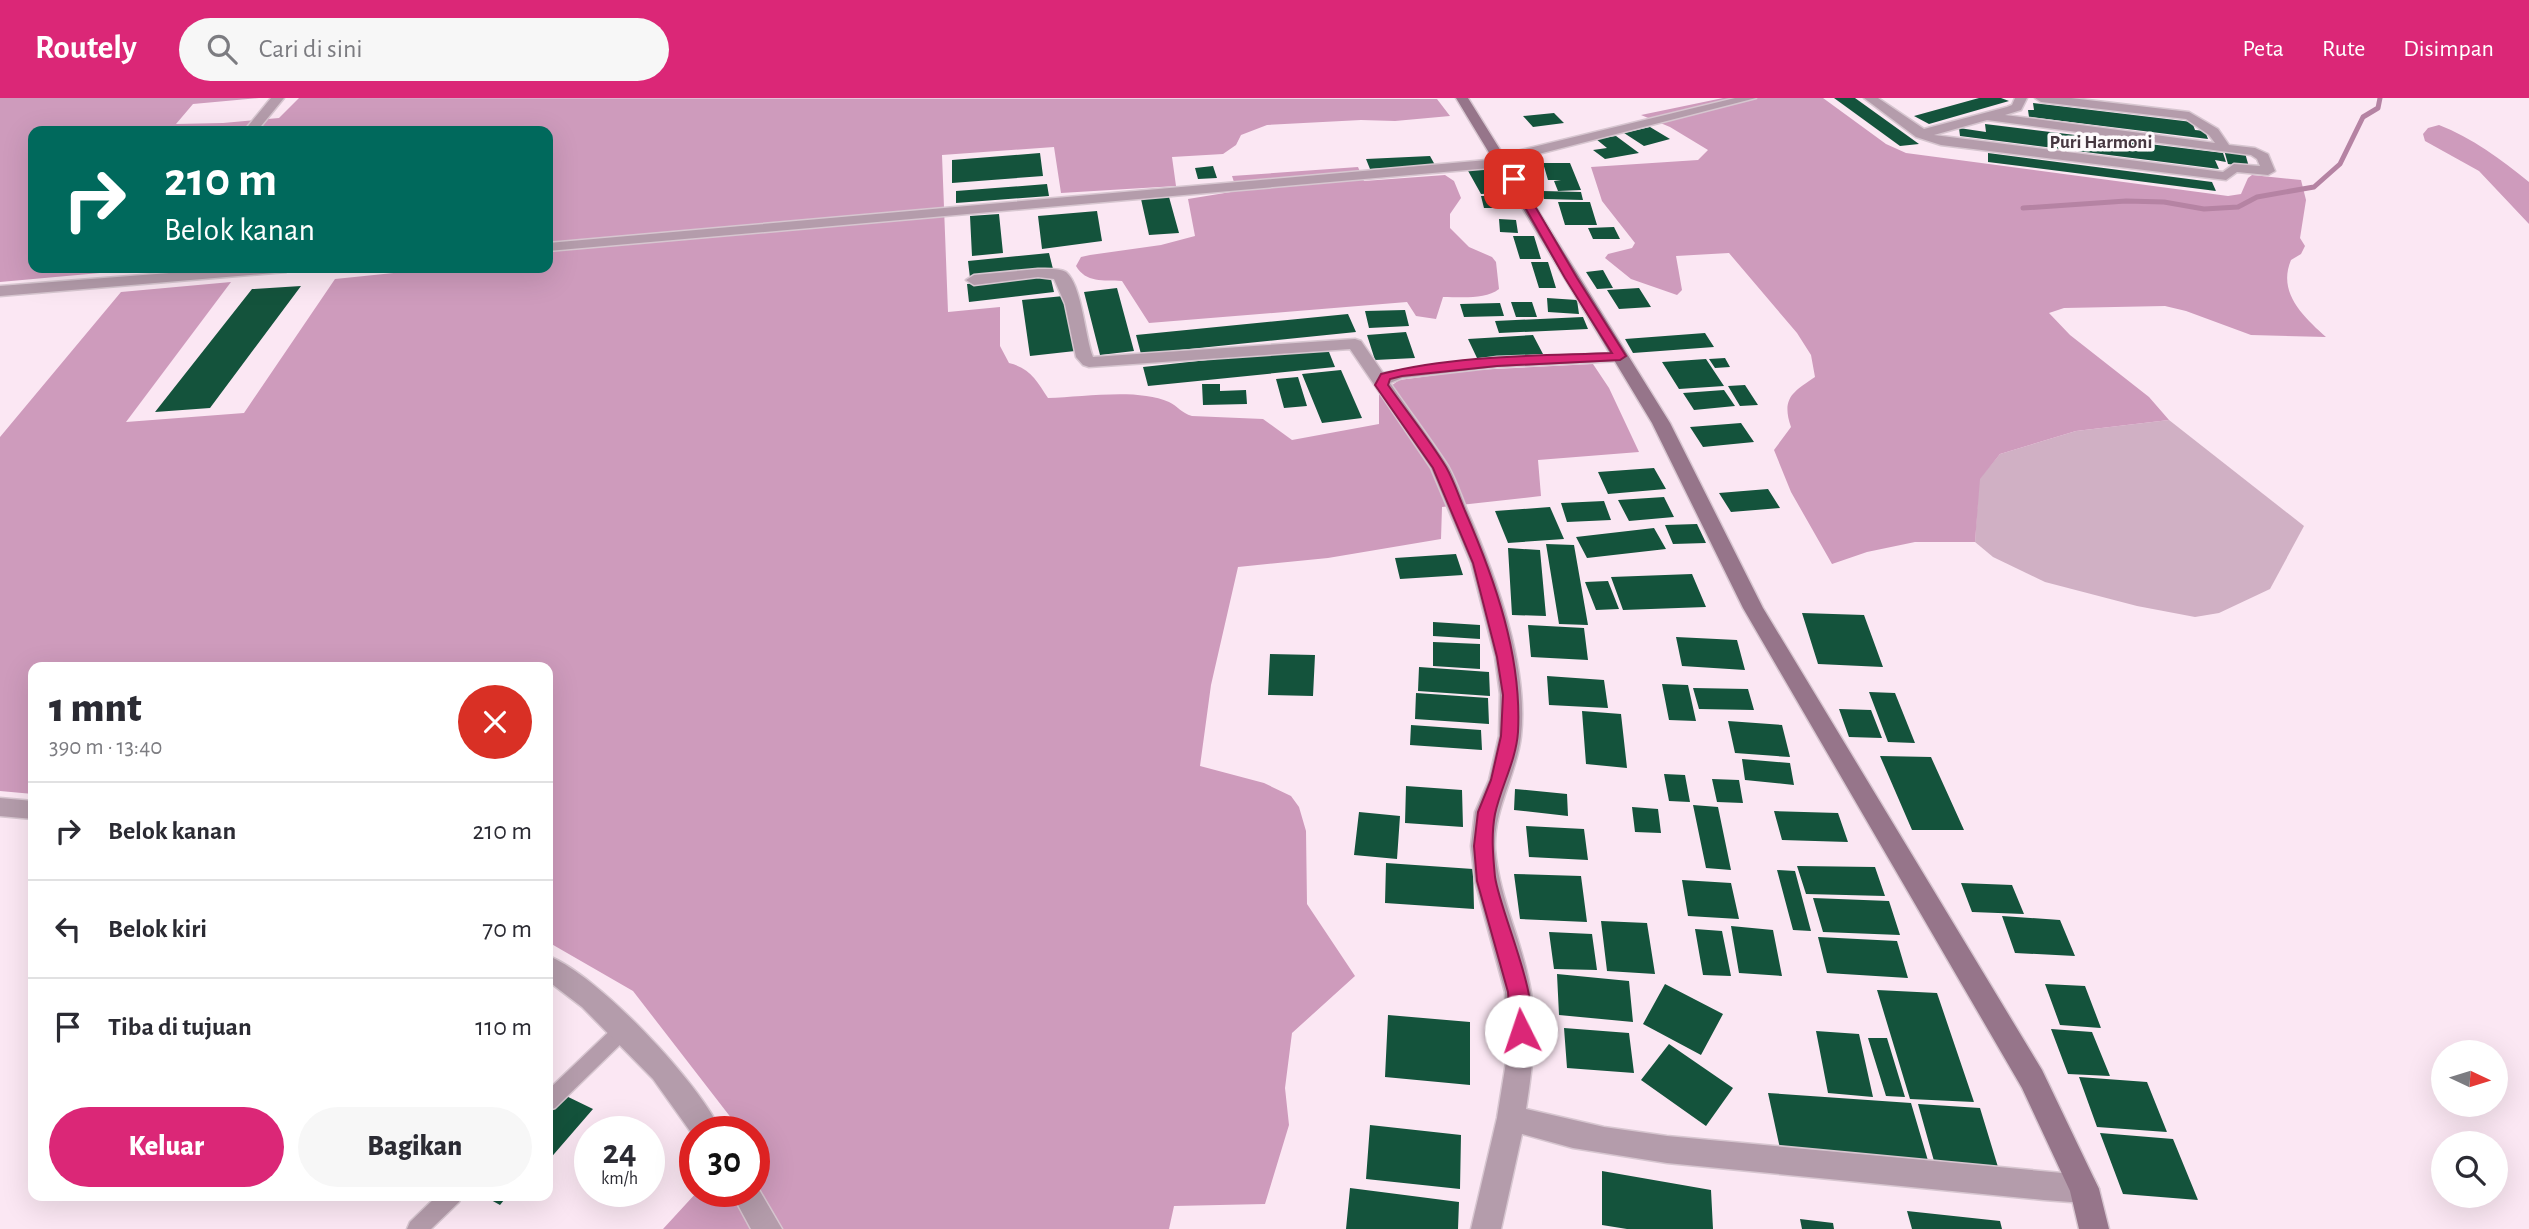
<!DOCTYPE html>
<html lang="id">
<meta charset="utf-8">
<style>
body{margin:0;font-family:"Alegreya Sans",sans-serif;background:#f7f7f7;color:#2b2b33;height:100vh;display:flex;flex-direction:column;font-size:26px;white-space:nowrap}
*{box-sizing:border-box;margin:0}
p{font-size:23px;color:#7c7c81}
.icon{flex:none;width:38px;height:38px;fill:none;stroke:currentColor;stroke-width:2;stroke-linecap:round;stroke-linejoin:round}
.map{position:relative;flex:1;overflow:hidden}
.side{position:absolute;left:28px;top:564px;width:525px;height:539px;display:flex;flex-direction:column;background:#fff;border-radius:14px;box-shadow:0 7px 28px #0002}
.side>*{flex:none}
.top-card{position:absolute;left:28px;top:28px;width:525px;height:147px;border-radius:14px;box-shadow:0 7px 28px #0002;background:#00695c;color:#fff;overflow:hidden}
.needle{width:46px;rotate:94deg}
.tools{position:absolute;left:2431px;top:942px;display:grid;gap:14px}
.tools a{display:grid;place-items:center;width:77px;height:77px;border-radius:50%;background:#fff;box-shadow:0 7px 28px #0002;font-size:35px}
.speed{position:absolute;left:574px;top:1018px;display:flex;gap:14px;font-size:35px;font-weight:700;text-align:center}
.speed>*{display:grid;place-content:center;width:91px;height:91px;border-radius:50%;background:#fff;box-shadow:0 7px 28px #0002;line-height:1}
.speed small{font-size:18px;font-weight:400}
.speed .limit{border:10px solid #d22;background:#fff;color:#111}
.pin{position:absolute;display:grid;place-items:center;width:60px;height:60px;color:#fff;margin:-30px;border-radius:14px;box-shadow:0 4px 10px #0006}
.me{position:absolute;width:77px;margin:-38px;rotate:356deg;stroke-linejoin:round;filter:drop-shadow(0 0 5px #0008)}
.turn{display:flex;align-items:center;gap:24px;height:147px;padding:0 21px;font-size:32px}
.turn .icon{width:91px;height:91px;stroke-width:2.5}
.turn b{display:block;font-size:49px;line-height:60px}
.round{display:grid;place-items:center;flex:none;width:74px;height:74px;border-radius:37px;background:#f7f7f7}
.summary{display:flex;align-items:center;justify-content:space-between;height:119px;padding:0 21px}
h1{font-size:42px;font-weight:800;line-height:52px}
.action{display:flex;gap:14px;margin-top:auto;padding:14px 21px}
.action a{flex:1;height:80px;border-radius:42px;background:#db2777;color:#fff;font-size:28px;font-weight:800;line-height:80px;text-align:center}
.action a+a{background:#f7f7f7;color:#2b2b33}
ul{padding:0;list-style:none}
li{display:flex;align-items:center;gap:21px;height:98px;padding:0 21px;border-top:2px solid #e1e1e2}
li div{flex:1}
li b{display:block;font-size:26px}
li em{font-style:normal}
header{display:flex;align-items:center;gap:42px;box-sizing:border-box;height:98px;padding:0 35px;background:#db2777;color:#fff}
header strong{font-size:33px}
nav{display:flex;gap:38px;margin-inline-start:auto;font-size:24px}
.search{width:490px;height:63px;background:#f7f7f7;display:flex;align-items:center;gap:18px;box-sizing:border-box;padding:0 24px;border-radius:38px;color:#7c7c81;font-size:26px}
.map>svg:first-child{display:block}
.green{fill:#d0b0c4}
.forest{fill:#ce9bbc}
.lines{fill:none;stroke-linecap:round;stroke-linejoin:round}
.stream{stroke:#b583a3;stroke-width:5}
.building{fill:#14533c}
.lane-casing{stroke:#d7c6d0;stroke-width:3}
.street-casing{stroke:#d7c6d0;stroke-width:3}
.secondary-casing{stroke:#d7c6d0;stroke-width:3}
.lane{fill:#b49cab;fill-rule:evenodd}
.street{fill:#b49cab;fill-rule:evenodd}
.secondary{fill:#96758a;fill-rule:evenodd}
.route{fill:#db2777;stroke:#8e194d;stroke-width:2}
.labels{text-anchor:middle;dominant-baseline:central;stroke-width:7;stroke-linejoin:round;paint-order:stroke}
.far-neighbourhood-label{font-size:19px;font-weight:bold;fill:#463740;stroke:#fefafc}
</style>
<header>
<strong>Routely</strong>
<div class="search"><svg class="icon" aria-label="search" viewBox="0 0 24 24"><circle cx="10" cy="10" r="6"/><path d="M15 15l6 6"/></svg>Cari di sini</div>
<nav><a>Peta</a><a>Rute</a><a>Disimpan</a></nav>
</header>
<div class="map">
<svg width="2529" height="1131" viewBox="0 0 2529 1131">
<rect width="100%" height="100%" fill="#fbe7f3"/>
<!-- green -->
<path class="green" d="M2169 322 2304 428 2270 491 2219 515 2195 519 2137 508 2045 484 1993 459 1975 444 1979 381 2000 356 2076 333Z"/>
<!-- forest -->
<path class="forest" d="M0 0H259L193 6 176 26 223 25 279 20 299 0 1437 1 1450 18 1395 23 1361 22 1267 27 1241 37 1236 47 1223 56 1172 59 1176 88 1061 95 1054 49 942 57 948 214 1000 209V248L1009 265C1030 270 1037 283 1048 300 1083 299 1138 290 1169 304 1178 308 1181 315 1192 318L1263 321 1292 342 1379 326V297L1399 282 1474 272 1593 266 1609 290 1639 354 1538 362 1541 398 1442 409 1441 441 1328 460 1238 469 1211 587 1200 668 1264 685 1291 698 1299 709 1306 733 1307 806 1355 878 1292 935 1285 990 1289 1027 1265 1106 1174 1108 1169 1131H663L697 1094H754V1034H742L633 893 548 844V569H33V696L0 693V339L121 194 231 184 126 324 244 315 335 181 413 173 415 170H548V33H33V170H125L122 173 0 184Z
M1723 0H1823L1886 46 1906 55 2228 98 2241 96 2248 80 2252 77 2301 82 2306 102 2300 140 2305 148 2301 156 2291 162C2277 195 2304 219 2326 239L2251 237 2186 213 2165 208 2064 210 2049 215 2070 237 2149 299 2169 322 2076 333 2000 356 1980 381 1975 444H1915L1867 454 1832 466 1791 394 1774 352 1791 329C1781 300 1793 294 1815 279L1811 257 1797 235 1729 155 1676 158 1682 192 1677 197 1631 181 1605 160 1608 156 1632 150 1635 145 1602 103 1591 69 1698 62 1708 52 1670 29 1641 17Z
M2439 27C2471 39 2502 62 2529 84V126L2479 73 2425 43 2423 36 2428 30Z
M1358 69 1364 83 1445 77 1454 83 1461 100 1450 116V130L1469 149 1492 159 1496 164 1499 191C1485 202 1460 199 1443 199L1436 221 1416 218 1407 204 1149 225 1122 183C1103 182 1086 185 1076 168L1081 159 1090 157 1161 147 1195 138 1188 101 1237 93 1232 78Z"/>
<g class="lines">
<!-- stream -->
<path class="stream" d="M2023 110 2126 103 2164 104 2204 111 2238 109 2257 99 2314 89 2340 66 2363 19 2378 10 2380 0"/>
</g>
<!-- building -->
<path class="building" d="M1834 0H1855L1919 46 1900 48Z
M1979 0H2001L2009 3 1929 26 1914 18Z
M2033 5 2192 24 2195 32 2205 33 2208 41 2029 19 2028 12H2034Z
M1554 15 1564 25 1533 29 1523 18Z
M1985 26 2223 55 2226 64 2215 62 2219 71 1960 38 1959 30 1986 34Z
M1650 29 1670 41 1644 48 1624 35Z
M1616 38 1639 55 1605 61 1593 52 1607 50 1596 41Z
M2224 52 2245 55 2249 69 2228 66Z
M1040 55 1043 78 952 85V62Z
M1988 55 2212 84 2216 93 1988 64Z
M1430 58 1435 67 1370 71 1366 61Z
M1543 65H1570L1581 92 1558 93 1554 83 1561 82H1548Z
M1213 68 1217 80 1198 81 1195 70Z
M1488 70 1502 95 1481 96 1467 71Z
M1047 86 1049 98 956 105V93Z
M1543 93 1581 94 1583 102 1544 101Z
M1481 98H1502L1506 110H1484Z
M1169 99 1179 135 1149 137 1141 101Z
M1558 104H1590L1597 127H1565Z
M1097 113 1102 143 1042 151 1038 118Z
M999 116 1003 155 972 158 970 118Z
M1499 121 1516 122 1518 135 1500 134Z
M1614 129 1620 141H1593L1588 130Z
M1513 138H1534L1541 161H1520Z
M1049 155 1053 171 970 180 968 163Z
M1531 164H1548L1556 190H1539Z
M1603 172 1613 190 1597 191 1586 174Z
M1050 177 1054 194 969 204 967 186Z
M301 188 210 310 155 314 252 191Z
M1117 190 1134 253 1100 257 1084 194Z
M1639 190 1651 209 1619 211 1607 192Z
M1064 198 1075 253 1030 258 1022 202Z
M1547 200 1577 202 1579 216 1548 214Z
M1511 204H1532L1537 219H1516Z
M1500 205 1504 218 1464 219 1460 206Z
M1405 212 1409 228 1369 230 1365 213Z
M1348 216 1356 234 1141 256 1136 237Z
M1583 219 1588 231 1499 235 1495 223Z
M1406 234 1415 260 1375 262 1367 237Z
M1705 235 1714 249 1633 255 1625 241Z
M1533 237 1543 256 1477 260 1468 241Z
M1327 249 1335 269 1148 288 1143 269Z
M1725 260 1730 269 1715 270 1709 261Z
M1706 261 1724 288 1679 291 1662 264Z
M1341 272 1362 320 1322 325 1302 276Z
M1298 279 1307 308 1284 310 1276 281Z
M1202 286H1220V293L1246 292 1247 306 1203 307Z
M1745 287 1758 307 1740 308 1728 288Z
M1724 292 1735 308 1694 312 1683 295Z
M1741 325 1754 344 1703 349 1690 329Z
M1654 370 1666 391 1608 396 1598 374Z
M1768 391 1780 410 1731 414 1719 395Z
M1664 399 1674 419 1629 423 1618 402Z
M1604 403 1611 422 1567 424 1561 405Z
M1550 409 1564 441 1508 445 1495 413Z
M1697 426 1706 445 1673 446 1665 427Z
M1654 430 1666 451 1587 460 1576 439Z
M1546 446 1574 447 1588 527 1559 526Z
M1508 450 1540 452 1546 518 1512 517Z
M1456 456 1463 477 1400 481 1395 460Z
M1692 476 1706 509 1623 512 1611 479Z
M1608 483 1619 511 1596 512 1585 484Z
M1802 515 1864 517 1883 569 1818 566Z
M1433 524 1480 527V541L1433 538Z
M1528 527 1584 530 1588 562 1531 559Z
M1676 539 1737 542 1745 572 1682 568Z
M1433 544 1480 546V571L1433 568Z
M1270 556 1315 557 1313 598 1268 597Z
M1419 569 1489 574 1490 598 1418 593Z
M1547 578 1604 582 1608 610 1549 607Z
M1662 586 1688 587 1696 623 1669 622Z
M1693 590 1748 591 1754 612 1699 611Z
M1869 594 1895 595 1915 645 1888 644Z
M1416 595 1488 600 1489 626 1415 621Z
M1839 611 1871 612 1882 640 1849 639Z
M1582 613 1621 616 1627 670 1586 666Z
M1728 623 1782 627 1790 659 1735 655Z
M1411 627 1481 632 1482 652 1410 647Z
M1880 658 1931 659 1964 732H1912Z
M1742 661 1790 665 1794 687 1745 682Z
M1664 676 1685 677 1690 704 1669 703Z
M1712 681 1739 682 1743 705 1717 704Z
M1406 688 1462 692 1463 729 1405 725Z
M1515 691 1567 696 1568 718 1514 712Z
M1693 707 1718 709 1731 772 1706 770Z
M1632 709 1658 711 1661 735 1635 734Z
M1774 713 1838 715 1848 744 1782 742Z
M1359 714 1400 718 1397 761 1354 757Z
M1526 728 1584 731 1588 762 1529 759Z
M1386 765 1473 771 1474 811 1385 805Z
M1797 768 1875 769 1885 798 1806 796Z
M1777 772 1795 773 1811 833 1793 832Z
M1514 776 1581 778 1587 824 1520 821Z
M1682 782 1731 785 1739 821 1688 818Z
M1961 785 2012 787 2024 816 1972 814Z
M1813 800 1889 803 1900 837 1823 834Z
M2002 818 2060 822 2075 858 2015 855Z
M1601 823 1647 825 1655 876 1607 873Z
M1731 828 1773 832 1782 878 1739 875Z
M1695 831 1722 833 1731 878 1703 877Z
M1549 834 1592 836 1597 872 1554 871Z
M1818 839 1897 843 1908 880 1827 875Z
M1557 876 1629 883 1633 924 1559 917Z
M1665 886 1723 916 1701 957 1643 926Z
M2045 886 2085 888 2101 930 2060 927Z
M1877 892 1937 895 1974 1004 1910 1001Z
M1388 917 1470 924V987L1385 979Z
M1564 930 1629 935 1634 975 1567 970Z
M2051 931 2092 934 2110 978 2068 976Z
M1816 933 1859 936 1873 999 1828 995Z
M1868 940H1887L1905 999 1886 998Z
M1669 946 1733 990 1706 1028 1641 982Z
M2079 979 2147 984 2167 1034 2097 1029Z
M560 995 593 1011 548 1063V1008Z
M1768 995 1911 1005 1929 1066 1781 1055Z
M1918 1006 1980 1010 1998 1069 1934 1063Z
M1370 1027 1461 1037 1460 1091 1366 1081Z
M2100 1035 2173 1041 2198 1102 2123 1096Z
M1602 1073 1711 1092 1713 1131H1627L1602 1127Z
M1350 1090 1459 1104 1458 1131H1346Z
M482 1097H508L500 1107Z
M1907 1113 2000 1123 2002 1131H1912Z
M1800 1121 1833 1125 1834 1131H1802Z"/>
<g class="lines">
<defs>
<path id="lane" d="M623 924 629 926 632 932 629 938 555 1010 548 1012V992L617 926Z
M438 1097H462L459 1104 431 1131H407L410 1124Z"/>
<path id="street" d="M271 0H284L257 33H244Z
M1735 0H1756L1519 61 1501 69 548 153V145L1498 61 1509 55Z
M1864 0H1878L1924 31 2007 9 2012 7 2015 0H2027L2021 12 2005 17 2215 45 2209 37 2186 21 2041 4 2035 0H2071L2189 14 2218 31 2229 47 2255 50 2268 56 2275 73 2268 77 2237 74 2226 82 1941 47 1916 39ZM1987 22 2251 57 2257 61 2260 68 2234 66 2223 74 1934 37Z
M234 170H293L286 174 0 198V188Z
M1038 171C1045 171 1060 170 1066 174 1082 187 1085 240 1093 259L1355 241 1361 243 1383 275 1497 259 1626 255 1628 258 1626 261 1620 263 1497 269 1402 280 1390 285C1409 313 1430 340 1448 368 1456 382 1461 398 1467 412 1495 476 1529 567 1521 638 1517 676 1493 712 1495 751 1499 801 1524 846 1531 895 1537 935 1532 972 1526 1011L1604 1029 1667 1038 2084 1077 2094 1081 2099 1091 2094 1101 2084 1105 2044 1102 1667 1065 1573 1050 1522 1036 1501 1131H1471L1497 1020 1508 952 1505 894 1475 783 1471 748 1475 714 1489 682 1499 638 1500 596 1495 559 1471 465 1431 370 1350 251 1089 269 1083 267 1076 259 1065 206 1054 181 1038 179 974 187 966 182 974 177Z
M0 700 33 703V721L0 718Z
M548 858C596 875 702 987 721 1034H695V1040L653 981 582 909 548 883Z
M754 1083 782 1131H751L731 1094H754Z"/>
<path id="secondary" d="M1456 0H1468L1670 325 1763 510 2042 972 2099 1091 2109 1131H2079L2070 1093 2022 990 1743 510 1652 325Z"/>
</defs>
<!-- lane casing -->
<use href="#lane" class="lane-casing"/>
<!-- street casing -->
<use href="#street" class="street-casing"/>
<!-- secondary casing -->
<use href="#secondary" class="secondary-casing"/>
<!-- lane -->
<use href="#lane" class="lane"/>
<!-- street -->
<use href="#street" class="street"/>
<!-- secondary -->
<use href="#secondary" class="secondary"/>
</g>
<!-- route -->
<path class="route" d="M1514 78 1519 81 1577 180 1626 258 1620 262 1497 268 1402 278 1390 281 1388 287C1407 314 1429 341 1446 369 1454 383 1459 399 1465 413 1495 482 1522 558 1518 634 1516 663 1501 688 1495 716 1491 737 1493 758 1495 779 1501 818 1544 906 1528 939L1521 942 1514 939 1511 933 1508 894 1477 783 1474 748 1478 714 1491 682 1501 638 1503 597 1497 559 1473 465 1433 370 1375 287 1381 276C1455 257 1536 258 1612 255L1565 180 1509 81Z"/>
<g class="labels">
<!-- far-neighbourhood labels -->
<g class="far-neighbourhood-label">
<text x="2101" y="44">Puri Harmoni</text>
</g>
</g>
</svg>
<div class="tools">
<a><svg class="needle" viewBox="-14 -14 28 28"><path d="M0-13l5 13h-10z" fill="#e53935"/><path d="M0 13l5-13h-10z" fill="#7c7c81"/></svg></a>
<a><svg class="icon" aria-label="search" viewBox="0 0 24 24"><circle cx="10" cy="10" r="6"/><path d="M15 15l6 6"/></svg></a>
</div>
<div class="speed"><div>24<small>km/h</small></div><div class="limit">30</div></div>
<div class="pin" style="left:1514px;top:81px;background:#d93025"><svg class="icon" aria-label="arrive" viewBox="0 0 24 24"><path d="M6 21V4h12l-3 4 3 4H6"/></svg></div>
<svg class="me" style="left:1521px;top:933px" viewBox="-20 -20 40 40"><circle r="19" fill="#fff"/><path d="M0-13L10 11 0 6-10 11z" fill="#db2777"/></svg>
<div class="top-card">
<div class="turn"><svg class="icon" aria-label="right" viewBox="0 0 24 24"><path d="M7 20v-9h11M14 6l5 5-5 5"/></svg><div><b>210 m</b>Belok kanan</div></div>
</div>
<section class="side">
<div class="summary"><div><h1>1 mnt</h1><p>390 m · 13:40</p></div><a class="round" style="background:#d93025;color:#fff"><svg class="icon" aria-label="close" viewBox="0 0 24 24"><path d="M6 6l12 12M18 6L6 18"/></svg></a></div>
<ul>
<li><svg class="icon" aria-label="right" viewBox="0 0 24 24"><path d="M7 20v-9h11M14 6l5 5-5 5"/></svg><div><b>Belok kanan</b></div><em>210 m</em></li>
<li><svg class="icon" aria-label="left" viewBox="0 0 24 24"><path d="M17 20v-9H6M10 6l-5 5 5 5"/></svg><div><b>Belok kiri</b></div><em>70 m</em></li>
<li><svg class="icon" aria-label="arrive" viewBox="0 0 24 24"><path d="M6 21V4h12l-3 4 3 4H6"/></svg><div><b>Tiba di tujuan</b></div><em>110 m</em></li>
</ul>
<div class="action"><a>Keluar</a><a>Bagikan</a></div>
</section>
</div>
